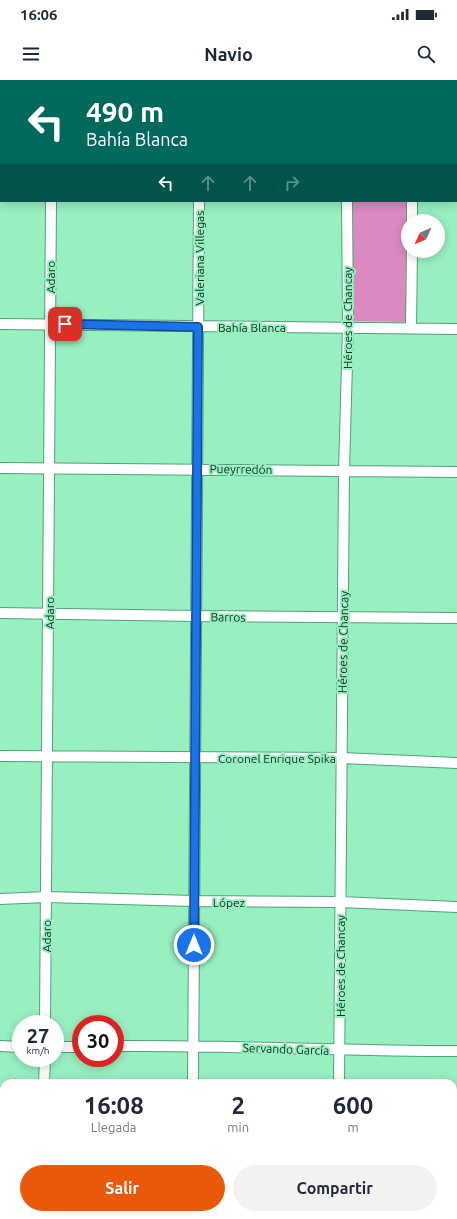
<!DOCTYPE html>
<html lang="es">
<meta charset="utf-8">
<style>
body{margin:0;font-family:Ubuntu,sans-serif;background:#f2f2f3;color:#1f2937;height:100vh;display:flex;flex-direction:column;font-size:15px;white-space:nowrap}
*{box-sizing:border-box;margin:0}
p{font-size:13px;color:#747a83}
.icon{flex:none;width:22px;height:22px;fill:none;stroke:currentColor;stroke-width:2;stroke-linecap:round;stroke-linejoin:round}
.map{position:relative;flex:1;overflow:hidden}
.drawer{position:absolute;left:0px;top:999px;width:457px;height:140px;display:flex;flex-direction:column;background:#fff;border-radius:12px 12px 0 0;box-shadow:0 2px 10px #0003}
.drawer>*{flex:none}
.top-card{position:absolute;left:0px;top:0px;width:457px;height:122px;box-shadow:0 2px 10px #0003;background:#00695c;color:#fff;overflow:hidden}
.needle{width:26px;rotate:225deg}
.tools{position:absolute;left:401px;top:134px;display:grid;gap:8px}
.tools a{display:grid;place-items:center;width:44px;height:44px;border-radius:50%;background:#fff;box-shadow:0 2px 10px #0003;font-size:20px}
.speed{position:absolute;left:12px;top:935px;display:flex;gap:8px;font-size:20px;font-weight:700;text-align:center}
.speed>*{display:grid;place-content:center;width:52px;height:52px;border-radius:50%;background:#fff;box-shadow:0 2px 10px #0003;line-height:1}
.speed small{font-size:10px;font-weight:400}
.speed .limit{border:6px solid #d22;background:#fff;color:#111}
.pin{position:absolute;display:grid;place-items:center;width:34px;height:34px;color:#fff;margin:-17px;border-radius:8px;box-shadow:0 2px 6px #0006}
.me{position:absolute;width:44px;margin:-22px;rotate:0deg;stroke-linejoin:round;filter:drop-shadow(0 0 3px #0008)}
.turn{display:flex;align-items:center;gap:14px;height:84px;padding:0 20px;font-size:18px}
.turn .icon{width:52px;height:52px;stroke-width:2.5}
.turn b{display:block;font-size:28px;line-height:34px}
.lanes{display:flex;align-items:center;height:38px;padding:0 20px;background:#0003;justify-content:center;gap:20px;direction:ltr}
.lanes .off{opacity:.35}
.eta{display:flex;justify-content:space-evenly;align-items:center;height:68px;text-align:center}
.eta b{font-size:24px;font-weight:600;line-height:28px}
.button{display:flex;gap:8px;margin-top:auto;padding:8px 20px}
.button a{flex:1;height:46px;border-radius:24px;background:#ea580c;color:#fff;font-size:16px;font-weight:600;line-height:46px;text-align:center}
.button a+a{background:#f2f2f3;color:#1f2937}
.status{display:flex;justify-content:space-between;align-items:center;height:28px;padding:0 20px;background:#fff;direction:ltr}
.status svg{height:11px;fill:currentColor}
header{display:flex;justify-content:space-between;align-items:center;height:52px;padding:0 20px;background:#fff;font-size:18px;font-weight:600}
.map>svg:first-child{display:block}
.green{fill:#da8ac1}
.lines{fill:none;stroke-linecap:round;stroke-linejoin:round}
.minor-casing{stroke:#4da378;stroke-width:12}
.minor{stroke:#fff;stroke-width:10}
.route-casing{stroke:#114b97;stroke-width:10}
.route{stroke:#1a73e8;stroke-width:7}
.labels{text-anchor:middle;dominant-baseline:central;stroke-width:4;stroke-linejoin:round;paint-order:stroke}
.street-label{font-size:12px;fill:#0d3221;stroke:#98efc0}
</style>
<div class="status"><b>16:06</b><svg viewBox="0 0 49 12"><path d="M0 12V9h3v3zM5 12V6h3v6zM10 12V3h3v9zM15 12V0h3v12zM26 1h20v11H26zM47 4h2v5h-2z"/></svg></div>
<header><svg class="icon" aria-label="menu" viewBox="0 0 24 24"><path d="M4 6h16M4 12h16M4 18h16"/></svg>Navio<svg class="icon" aria-label="search" viewBox="0 0 24 24"><circle cx="10" cy="10" r="6"/><path d="M15 15l6 6"/></svg></header>
<div class="map">
<svg width="457" height="1139" viewBox="0 0 457 1139">
<rect width="100%" height="100%" fill="#98efc0"/>
<!-- green -->
<path class="green" d="M352 121H407L406 242 352 241Z"/>
<g class="lines">
<defs>
<path id="minor" d="M52 1V0
M201 1V0
M348 1V0
M0 101H1
M456 105H457
M412 141V121
M0 244 457 249
M411 248 412 171
M0 388 457 392
M0 533 197 536 457 538
M0 676 342 678 457 683
M0 819 46 817 194 821 340 822 457 827
M45 944 51 121
M0 966 21 967
M115 966C229 965 343 971 457 971
M55 967H81
M44 1003 45 978
M193 1003 199 121
M339 1003 344 391 348 247 347 121
M0 1109H4
M453 1115 457 1116
M43 1139V1135
M191 1139 192 1135
M337 1139V1135"/>
</defs>
<!-- minor casing -->
<use href="#minor" class="minor-casing"/>
<!-- minor -->
<use href="#minor" class="minor"/>
</g>
<g class="lines">
<defs>
<path id="route" d="M65 244 198 247 194 865"/>
</defs>
<!-- route casing -->
<use href="#route" class="route-casing"/>
<!-- route -->
<use href="#route" class="route"/>
</g>
<g class="labels">
<!-- street labels -->
<g class="street-label">
<text transform="translate(199 178) rotate(-90)">Valeriana Villegas</text>
<text transform="translate(50 197) rotate(-90)">Adaro</text>
<text transform="translate(347 238) rotate(-90)">Héroes de Chancay</text>
<text x="252" y="247">Bahía Blanca</text>
<text transform="translate(241 389) rotate(1)">Pueyrredón</text>
<text transform="translate(49 533) rotate(-90)">Adaro</text>
<text transform="translate(228 537) rotate(1)">Barros</text>
<text transform="translate(343 562) rotate(-89)">Héroes de Chancay</text>
<text x="277" y="678">Coronel Enrique Spika</text>
<text x="229" y="822">López</text>
<text transform="translate(46 856) rotate(-90)">Adaro</text>
<text transform="translate(340 886) rotate(-90)">Héroes de Chancay</text>
<text transform="translate(286 969) rotate(2)">Servando García</text>
</g>
</g>
</svg>
<div class="tools">
<a><svg class="needle" viewBox="-14 -14 28 28"><path d="M0-13l5 13h-10z" fill="#e53935"/><path d="M0 13l5-13h-10z" fill="#747a83"/></svg></a>
</div>
<div class="speed"><div>27<small>km/h</small></div><div class="limit">30</div></div>
<div class="pin" style="left:65px;top:244px;background:#d93025"><svg class="icon" aria-label="arrive" viewBox="0 0 24 24"><path d="M6 21V4h12l-3 4 3 4H6"/></svg></div>
<svg class="me" style="left:194px;top:865px" viewBox="-20 -20 40 40"><circle r="17" fill="#1a73e8" stroke="#fff" stroke-width="3"/><path d="M0-11L8 9 0 5-8 9z" fill="#fff"/></svg>
<div class="top-card">
<div class="turn"><svg class="icon" aria-label="left" viewBox="0 0 24 24"><path d="M17 20v-9H6M10 6l-5 5 5 5"/></svg><div><b>490 m</b>Bahía Blanca</div></div>
<div class="lanes"><svg class="icon" aria-label="left" viewBox="0 0 24 24"><path d="M17 20v-9H6M10 6l-5 5 5 5"/></svg><svg class="icon off" aria-label="ahead" viewBox="0 0 24 24"><path d="M12 20V5M6 11l6-6 6 6"/></svg><svg class="icon off" aria-label="ahead" viewBox="0 0 24 24"><path d="M12 20V5M6 11l6-6 6 6"/></svg><svg class="icon off" aria-label="right" viewBox="0 0 24 24"><path d="M7 20v-9h11M14 6l5 5-5 5"/></svg></div>
</div>
<section class="drawer">
<div class="eta">
<div><b>16:08</b><p>Llegada</p></div>
<div><b>2</b><p>min</p></div>
<div><b>600</b><p>m</p></div>
</div>
<div class="button"><a>Salir</a><a>Compartir</a></div>
</section>
</div>
